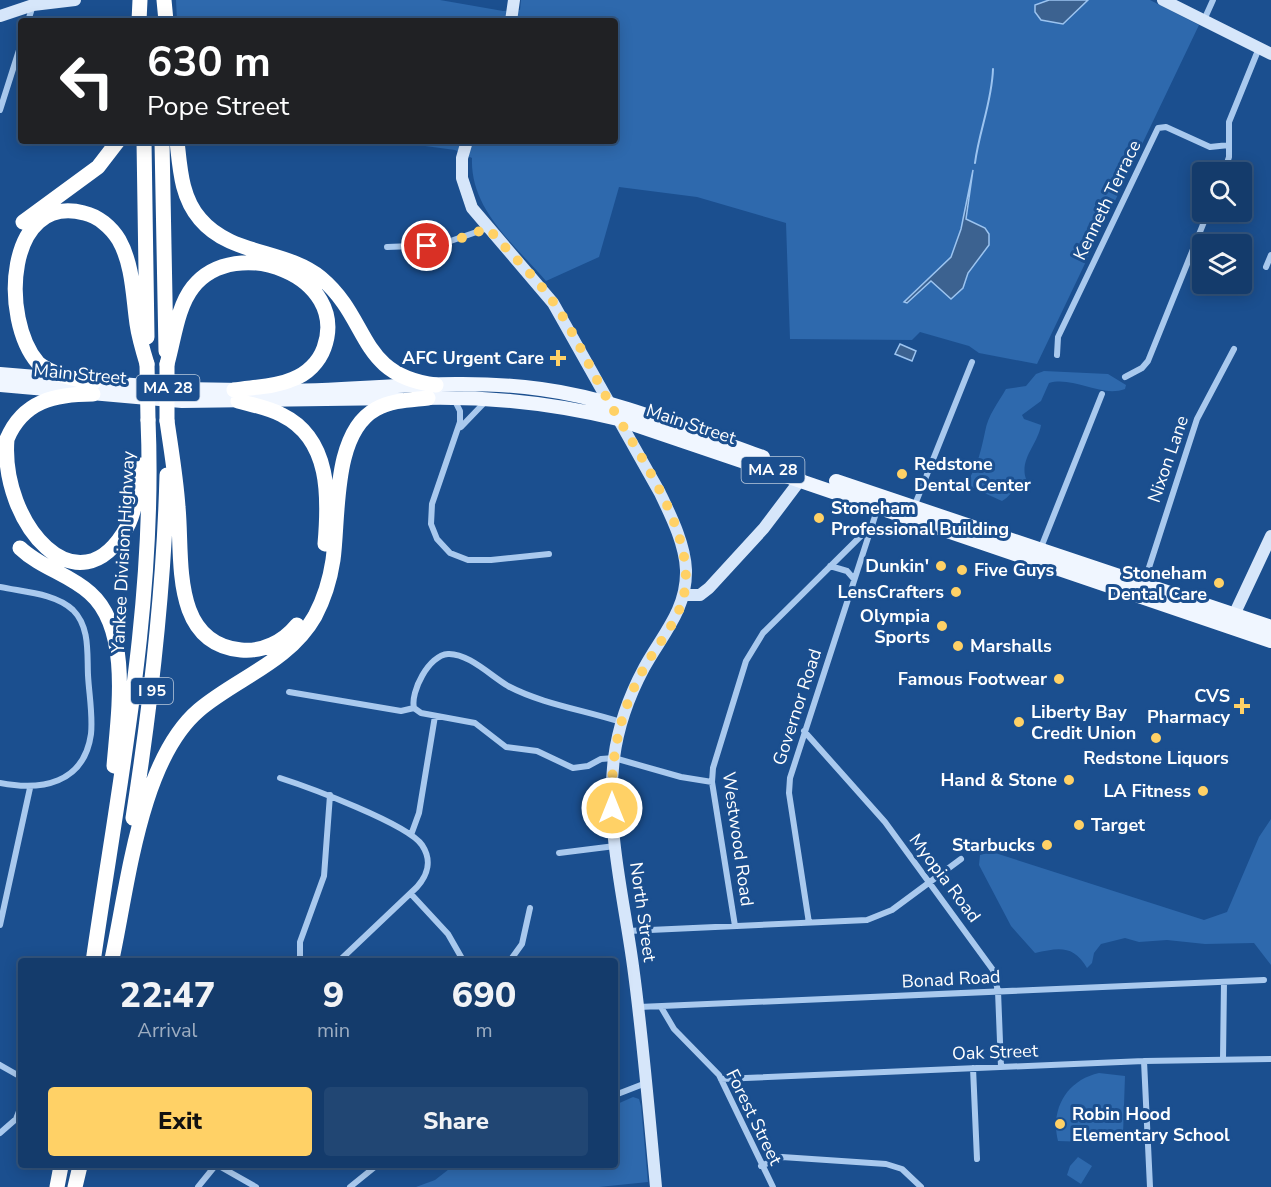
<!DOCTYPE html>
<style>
body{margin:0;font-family:"Nunito Sans",sans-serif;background:#214673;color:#f1f3f6;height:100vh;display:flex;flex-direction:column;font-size:22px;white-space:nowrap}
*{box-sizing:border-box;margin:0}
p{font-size:20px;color:#9dadc1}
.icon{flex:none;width:33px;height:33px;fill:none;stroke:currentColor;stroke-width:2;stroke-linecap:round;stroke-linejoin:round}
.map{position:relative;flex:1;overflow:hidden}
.drawer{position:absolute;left:18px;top:958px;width:600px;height:210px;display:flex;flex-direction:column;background:#143b6b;border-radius:6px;box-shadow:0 3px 15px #0003,0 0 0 2px #33557e}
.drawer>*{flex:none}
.guide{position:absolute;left:18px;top:18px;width:600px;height:126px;border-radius:6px;box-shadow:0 3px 15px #0003,0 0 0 2px #33557e;background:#202124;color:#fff;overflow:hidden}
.tools{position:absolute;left:1192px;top:162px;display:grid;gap:12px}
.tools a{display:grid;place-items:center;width:60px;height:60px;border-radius:6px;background:#143b6b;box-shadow:0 3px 15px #0003,0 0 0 2px #33557e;font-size:30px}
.pin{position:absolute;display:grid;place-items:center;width:51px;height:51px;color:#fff;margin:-26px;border:3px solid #fff;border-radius:50%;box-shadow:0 2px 6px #0007}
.me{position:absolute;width:66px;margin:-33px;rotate:0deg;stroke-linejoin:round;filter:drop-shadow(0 0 4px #0008)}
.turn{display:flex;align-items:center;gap:21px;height:126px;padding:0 30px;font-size:27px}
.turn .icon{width:78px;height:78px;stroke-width:2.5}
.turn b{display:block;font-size:42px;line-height:51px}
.eta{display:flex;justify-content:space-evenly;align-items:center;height:102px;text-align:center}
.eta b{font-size:36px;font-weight:800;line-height:42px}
.action{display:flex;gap:12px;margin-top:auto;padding:12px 30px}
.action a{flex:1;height:69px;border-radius:6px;background:#ffd166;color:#111;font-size:24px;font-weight:800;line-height:69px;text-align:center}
.action a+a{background:#214673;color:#f1f3f6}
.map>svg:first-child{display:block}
.green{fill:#2e69ad}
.water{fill:#3c6290;stroke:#9cc4f0;stroke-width:1.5}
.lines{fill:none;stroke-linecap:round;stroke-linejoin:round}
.stream{stroke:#9cc4f0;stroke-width:2}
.street{stroke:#a9c9ee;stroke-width:6}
.secondary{stroke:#d6e6fa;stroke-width:12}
.primary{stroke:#f0f6ff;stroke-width:14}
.highway{stroke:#fff;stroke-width:15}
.highway-bridge{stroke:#fff;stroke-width:15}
.route{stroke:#ffd166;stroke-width:10;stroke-dasharray:0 18}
.poi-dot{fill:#ffd166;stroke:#1b4f8f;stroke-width:2}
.labels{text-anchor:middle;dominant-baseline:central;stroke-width:6;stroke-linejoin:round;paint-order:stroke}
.shield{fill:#1b4f8f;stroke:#bbcadd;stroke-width:1.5}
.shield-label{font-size:16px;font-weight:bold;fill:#fff}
.street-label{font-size:18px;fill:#fff;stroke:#1b4f8f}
.poi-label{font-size:18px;font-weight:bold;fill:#fff;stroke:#1b4f8f;text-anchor:end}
</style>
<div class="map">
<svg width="1271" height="1187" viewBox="0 0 1271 1187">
<rect width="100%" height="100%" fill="#1b4f8f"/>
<!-- green -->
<path class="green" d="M176 0H440L503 11 520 10 521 0H1150L1199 25 1037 364 979 353 969 346 920 332 912 340 790 339 786 223 697 197 619 187 599 257 546 281C515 245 470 210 472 158L455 150 403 143 345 141H615V21H177Z
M1044 371 1108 374 1126 385 1125 389C1101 398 1074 376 1049 383L1041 401 1022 415 1024 419 1041 425C1038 444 1019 459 1026 479 1015 484 1011 497 1002 501L971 487 967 482C978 466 981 450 985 432 988 415 998 403 1006 389L1026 386 1036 374Z
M1271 819V965L1254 943 1205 944 1167 940 1139 942 1125 938 1101 944 1094 953 1092 963 1087 968C1073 944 1058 948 1035 953L1011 926 979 865 980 855 992 852 1204 920 1227 912 1259 837Z
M1099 1073 1125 1076 1123 1135 1114 1143 1058 1141C1050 1109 1067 1080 1099 1073Z
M633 1097 639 1099 641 1106 648 1182 599 1187H416L435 1180 453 1166H615V1105Z
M1078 1157 1092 1166 1081 1184 1067 1175 1070 1166Z"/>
<!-- water -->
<path class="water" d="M1049 0H1088L1063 24 1041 20 1035 12V5Z
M973 170 966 219 985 228 989 234V245L968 273 963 288 951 299 931 281 907 303 904 302 951 257 961 229Z
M900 344 916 351 912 361 895 354Z"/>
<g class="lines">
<!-- stream -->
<path class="stream" d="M975 163C979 131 992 102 993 69"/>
<!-- street -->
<path class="street" d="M1204 20 1213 0
M28 21 33 5
M0 110 21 44
M1224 172 1229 157V122L1259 48
M387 247 439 245 488 228
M1266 267 1271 255
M1057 355 1058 337 1158 128 1166 127 1210 147 1229 145
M1125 377 1142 368 1148 361 1208 212
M453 397 460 411V422L432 504 431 524 437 539 450 553 468 560H491L549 554
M461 427 485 402
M914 507 972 362
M1040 550 1102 394
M830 566 847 571 854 579
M1144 583 1197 419 1234 349
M0 587C23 592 55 593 73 610 90 627 87 653 88 675 89 694 93 715 91 734 84 784 41 791 0 783
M289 692 401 711 414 708
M414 708 421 713 475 723 506 747 537 751 573 768 588 766 601 759 614 758 681 777 712 782
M414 708C410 692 429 655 448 654 468 653 491 676 508 686 542 704 584 710 621 722
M804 731 885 822 993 970 998 991 1001 1067
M280 778C308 787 408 824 422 845 432 860 428 875 417 887L338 962
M411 835 419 813 435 716
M559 853 615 846
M411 894 448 934 464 962
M809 923 789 793 790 778 878 507
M0 925 30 788
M735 926 712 782 713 768 746 661 763 633 873 524
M628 931 867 920 892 910 961 859
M300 962V942L324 876 330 795
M509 962 522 944 530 908
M639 1007 1264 980
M661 1007 674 1029 719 1075 773 1187
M1223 1059 1224 982
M1144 1061 1150 1187
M0 1065 21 1077
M973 1068 977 1159
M721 1079 1144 1061 1271 1059
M615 1095 646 1083
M0 1133 16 1119 21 1106
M219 1166 256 1187
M761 1166 782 1157 886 1164 902 1169 921 1187
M198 1187 215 1166
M350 1187 376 1166"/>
<!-- secondary -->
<path class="secondary" d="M1163 0 1271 54
M0 16 33 5 75 0
M511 21 514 0
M467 141 462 158V178L472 208 553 303 660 493C671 516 685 544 686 570 687 610 662 635 644 668 629 696 618 727 614 758 605 826 624 898 633 966 643 1039 649 1113 656 1187
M684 595H700L709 588 764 528 801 479
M1234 615 1271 536"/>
<!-- primary -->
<path class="primary" d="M0 374 181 389 243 390
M0 385 182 401 398 398
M262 391C355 393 449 376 541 389 617 399 691 432 763 457
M418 398C486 396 552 403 618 419L1271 641
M836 481 1271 627"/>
<!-- highway -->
<path class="highway" d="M164 0 166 21
M139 21 140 0
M144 141 147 337
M162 141 166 351
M177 141C180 168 181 197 200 219 231 256 285 249 321 278 371 320 357 375 436 385
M23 222 98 167 118 141
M167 364C174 340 177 307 193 287 236 233 350 276 324 348 319 362 307 374 293 379 275 387 253 387 234 390
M93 383C75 379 53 375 38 363 0 319 6 193 84 213 98 216 111 227 119 240 133 265 133 296 137 324 139 338 143 351 147 364
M93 394C55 394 23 401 7 439 0 524 79 614 127 527 137 508 137 485 140 465
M238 401C253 405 269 408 282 415 331 439 329 498 325 544
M167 421C171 449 176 478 178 507 183 557 170 643 241 650 263 652 283 642 297 625
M20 548C41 568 69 574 90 593 132 630 118 715 114 766
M133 818C151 703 164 590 167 475
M112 959C128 885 140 760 199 710 237 678 289 662 315 616 324 599 330 580 333 560 339 517 332 433 376 409 392 400 411 400 428 398
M93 962C119 782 156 602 148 420
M57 1187 61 1166
M75 1187 80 1166"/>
<!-- highway-bridge -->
<path class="highway-bridge" d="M147 364 148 420
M167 364V421"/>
</g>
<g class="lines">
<!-- route -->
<path class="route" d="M427 246 451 242 488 228C509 253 535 276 554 303 575 334 591 370 609 402 638 455 702 540 682 602 675 625 658 644 646 665 620 708 610 758 612 808"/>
</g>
<!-- markers -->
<g class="poi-dot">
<path d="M555 349h6v6h6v6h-6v6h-6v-6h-6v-6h6z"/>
<circle cx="902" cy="474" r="6"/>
<circle cx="819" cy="518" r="6"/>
<circle cx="941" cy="566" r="6"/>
<circle cx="962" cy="570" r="6"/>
<circle cx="1219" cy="583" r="6"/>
<circle cx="956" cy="592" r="6"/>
<circle cx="942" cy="626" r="6"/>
<circle cx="958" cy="646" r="6"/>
<circle cx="1059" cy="679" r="6"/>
<path d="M1239 697h6v6h6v6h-6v6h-6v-6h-6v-6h6z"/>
<circle cx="1019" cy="722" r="6"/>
<circle cx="1156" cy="738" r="6"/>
<circle cx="1069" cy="780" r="6"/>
<circle cx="1203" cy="791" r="6"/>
<circle cx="1079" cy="825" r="6"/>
<circle cx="1047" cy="845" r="6"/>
<circle cx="1060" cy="1124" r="6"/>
</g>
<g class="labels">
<!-- shield labels -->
<g class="shield">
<rect x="136.5" y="375" width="63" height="26" rx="4.5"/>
<rect x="741.5" y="457" width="63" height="26" rx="4.5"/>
<rect x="131" y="678" width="42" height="26" rx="4.5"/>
</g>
<g class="shield-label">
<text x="168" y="388">MA 28</text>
<text x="773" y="470">MA 28</text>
<text x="152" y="691">I 95</text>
</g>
<!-- street labels -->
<g class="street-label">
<text transform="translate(1107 200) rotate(-64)">Kenneth Terrace</text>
<text transform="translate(80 374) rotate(5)">Main Street</text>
<text transform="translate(691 424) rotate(18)">Main Street</text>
<text transform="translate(1168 459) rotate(-71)">Nixon Lane</text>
<text transform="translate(123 552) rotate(-87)">Yankee Division Highway</text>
<text transform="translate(797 707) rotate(-72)">Governor Road</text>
<text transform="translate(738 839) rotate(82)">Westwood Road</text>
<text transform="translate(945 878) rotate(53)">Myopia Road</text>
<text transform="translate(643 912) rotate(82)">North Street</text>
<text transform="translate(951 979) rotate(-3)">Bonad Road</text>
<text transform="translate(995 1052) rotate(-2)">Oak Street</text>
<text transform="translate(754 1117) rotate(64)">Forest Street</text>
</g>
<!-- poi labels -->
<g class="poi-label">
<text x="544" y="358">AFC Urgent Care</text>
<text x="914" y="464" text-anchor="start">Redstone<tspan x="914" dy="21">Dental Center</tspan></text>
<text x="831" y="508" text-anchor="start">Stoneham<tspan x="831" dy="21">Professional Building</tspan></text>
<text x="929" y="566">Dunkin'</text>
<text x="974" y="570" text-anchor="start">Five Guys</text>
<text x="1207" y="573">Stoneham<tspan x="1207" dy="21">Dental Care</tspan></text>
<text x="944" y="592">LensCrafters</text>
<text x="930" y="616">Olympia<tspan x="930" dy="21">Sports</tspan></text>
<text x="970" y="646" text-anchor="start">Marshalls</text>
<text x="1047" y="679">Famous Footwear</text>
<text x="1230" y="696">CVS<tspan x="1230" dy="21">Pharmacy</tspan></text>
<text x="1031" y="712" text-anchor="start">Liberty Bay<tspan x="1031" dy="21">Credit Union</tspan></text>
<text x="1156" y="758" text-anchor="middle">Redstone Liquors</text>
<text x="1057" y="780">Hand &amp; Stone</text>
<text x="1191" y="791">LA Fitness</text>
<text x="1091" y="825" text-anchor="start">Target</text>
<text x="1035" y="845">Starbucks</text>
<text x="1072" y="1114" text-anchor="start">Robin Hood<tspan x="1072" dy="21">Elementary School</tspan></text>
</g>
</g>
</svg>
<div class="tools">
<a><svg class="icon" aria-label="search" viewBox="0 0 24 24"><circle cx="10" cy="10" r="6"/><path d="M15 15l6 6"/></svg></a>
<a><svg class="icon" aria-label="layers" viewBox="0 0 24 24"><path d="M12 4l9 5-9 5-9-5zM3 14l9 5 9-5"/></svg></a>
</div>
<div class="pin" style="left:427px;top:246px;background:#d93025"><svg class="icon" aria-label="arrive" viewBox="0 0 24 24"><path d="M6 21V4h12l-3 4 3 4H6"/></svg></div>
<svg class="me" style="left:612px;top:808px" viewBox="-20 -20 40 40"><circle r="17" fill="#ffd166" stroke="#fff" stroke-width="3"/><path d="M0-11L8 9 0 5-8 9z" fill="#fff"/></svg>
<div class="guide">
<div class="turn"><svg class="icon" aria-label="left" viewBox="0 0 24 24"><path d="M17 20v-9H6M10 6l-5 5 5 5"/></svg><div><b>630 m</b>Pope Street</div></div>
</div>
<section class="drawer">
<div class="eta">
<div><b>22:47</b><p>Arrival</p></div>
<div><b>9</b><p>min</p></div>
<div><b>690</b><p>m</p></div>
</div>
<div class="action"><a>Exit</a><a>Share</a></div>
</section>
</div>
